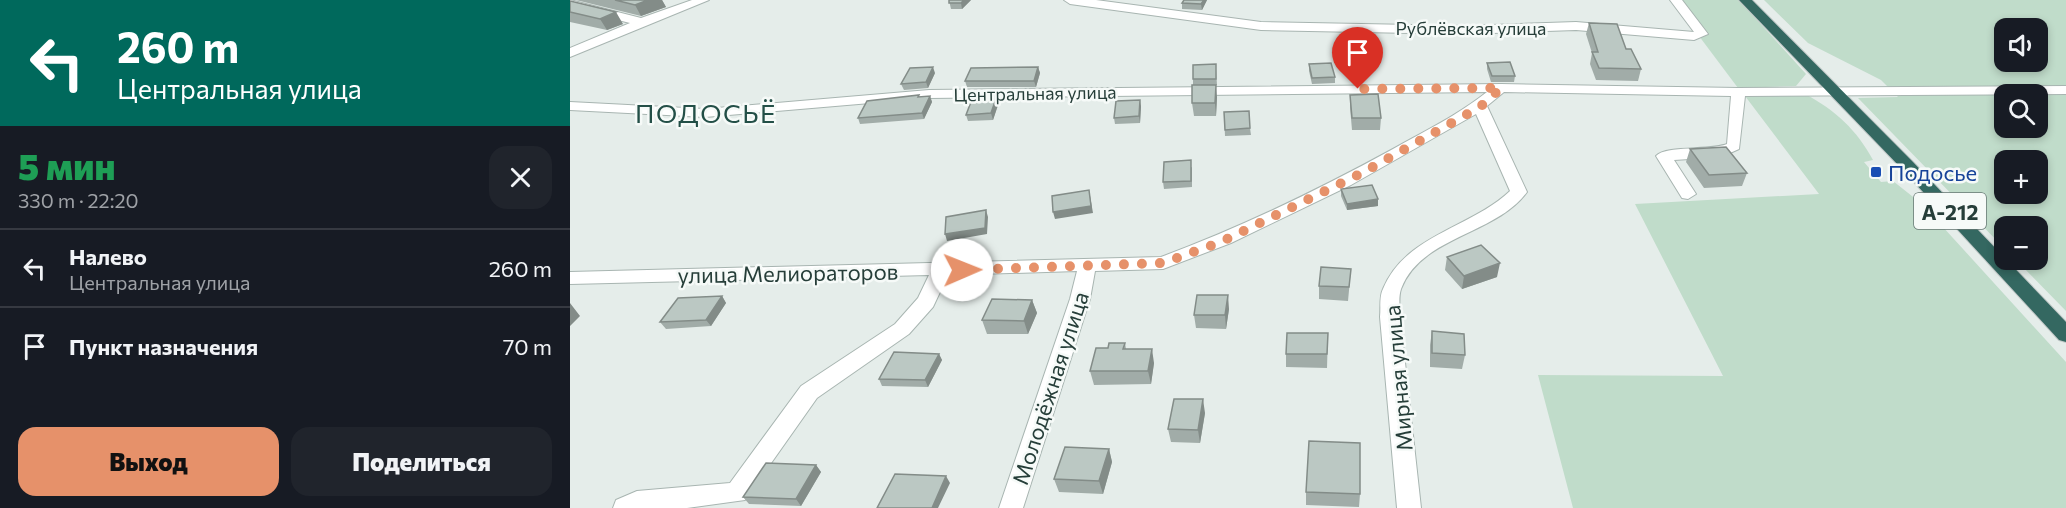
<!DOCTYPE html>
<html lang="ru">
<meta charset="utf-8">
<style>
body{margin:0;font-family:Commissioner,sans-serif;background:#20242c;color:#f1f3f6;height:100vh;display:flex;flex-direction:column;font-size:22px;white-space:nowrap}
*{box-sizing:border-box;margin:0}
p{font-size:20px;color:#9ea1a6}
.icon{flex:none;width:33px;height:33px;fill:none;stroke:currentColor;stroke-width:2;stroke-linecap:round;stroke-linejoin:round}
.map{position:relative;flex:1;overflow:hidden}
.details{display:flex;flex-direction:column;background:#171b24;width:570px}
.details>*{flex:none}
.guide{background:#00695c;color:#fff;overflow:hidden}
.controls{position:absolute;left:1424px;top:18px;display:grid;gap:12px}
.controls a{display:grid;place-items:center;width:54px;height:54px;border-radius:12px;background:#171b24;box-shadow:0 3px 9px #0003;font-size:30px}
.pin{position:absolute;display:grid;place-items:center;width:51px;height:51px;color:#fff;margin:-62px -26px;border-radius:50% 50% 50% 0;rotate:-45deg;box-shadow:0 0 6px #0007}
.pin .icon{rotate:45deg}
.me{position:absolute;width:66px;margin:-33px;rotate:89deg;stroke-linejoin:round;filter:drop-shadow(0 0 4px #0008)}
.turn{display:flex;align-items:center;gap:21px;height:126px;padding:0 18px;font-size:27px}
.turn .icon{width:78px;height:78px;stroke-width:2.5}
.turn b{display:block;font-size:42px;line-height:51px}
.round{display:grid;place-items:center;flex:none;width:63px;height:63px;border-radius:18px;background:#20242c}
.head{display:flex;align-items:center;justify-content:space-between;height:102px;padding:0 18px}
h1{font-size:36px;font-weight:800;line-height:45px;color:#1e9e55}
.button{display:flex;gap:12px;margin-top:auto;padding:12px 18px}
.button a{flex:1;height:69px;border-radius:18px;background:#e6916a;color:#111;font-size:24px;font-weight:800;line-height:69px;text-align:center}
.button a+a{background:#20242c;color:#f1f3f6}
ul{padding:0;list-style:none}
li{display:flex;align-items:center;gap:18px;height:78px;padding:0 18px;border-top:2px solid #363941}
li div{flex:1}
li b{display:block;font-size:22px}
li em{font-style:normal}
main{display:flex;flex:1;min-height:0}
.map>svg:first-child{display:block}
.green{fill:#c0dcca;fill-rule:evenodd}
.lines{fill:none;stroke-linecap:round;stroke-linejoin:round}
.minor-casing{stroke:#a8b5b1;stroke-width:2}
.highway-casing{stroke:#c2c9c8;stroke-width:2}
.minor{fill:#fff;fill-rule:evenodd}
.highway{fill:#346861;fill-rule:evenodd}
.wall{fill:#a1aca8}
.shaded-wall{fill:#838c88}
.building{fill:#bbc8c3;stroke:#838c88;stroke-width:1.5}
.route{stroke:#e6916a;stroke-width:10;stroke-dasharray:0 18}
.transit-dot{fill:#1a4fb4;stroke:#f6faf8;stroke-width:2}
.labels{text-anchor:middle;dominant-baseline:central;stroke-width:5;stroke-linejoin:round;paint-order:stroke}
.far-street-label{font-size:18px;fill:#263e39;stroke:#f6faf8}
.shield{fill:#f6faf8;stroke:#647672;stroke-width:1.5}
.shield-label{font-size:21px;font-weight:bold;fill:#263e39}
.transit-label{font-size:22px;fill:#164399;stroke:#f6faf8;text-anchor:start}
.street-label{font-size:22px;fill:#263e39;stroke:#f6faf8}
.quarter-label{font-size:26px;letter-spacing:1.5px;fill:#234f47;stroke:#f6faf8}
</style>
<main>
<section class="details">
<div class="guide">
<div class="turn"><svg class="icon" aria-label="left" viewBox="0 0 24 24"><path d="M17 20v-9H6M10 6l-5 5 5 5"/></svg><div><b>260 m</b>Центральная улица</div></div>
</div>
<div class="head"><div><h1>5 мин</h1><p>330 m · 22:20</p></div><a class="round"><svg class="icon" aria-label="close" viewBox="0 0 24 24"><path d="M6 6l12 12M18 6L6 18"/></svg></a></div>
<ul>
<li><svg class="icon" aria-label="left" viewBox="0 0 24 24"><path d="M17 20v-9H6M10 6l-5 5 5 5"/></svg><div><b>Налево</b><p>Центральная улица</p></div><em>260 m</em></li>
<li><svg class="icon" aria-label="arrive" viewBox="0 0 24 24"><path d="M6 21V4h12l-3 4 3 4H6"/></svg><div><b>Пункт назначения</b></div><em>70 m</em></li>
</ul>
<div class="button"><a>Выход</a><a>Поделиться</a></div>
</section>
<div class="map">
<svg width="1496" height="508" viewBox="0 0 1496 508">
<rect width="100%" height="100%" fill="#e5edea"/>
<!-- green -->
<path class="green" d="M1102 0H1169L1236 74 1226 86 1168 88Z
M1194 0H1496V311L1446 260H1467V226H1434V248L1288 98 1328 97 1311 80 1238 43ZM1434 28H1467V62H1434ZM1434 94H1467V128H1434ZM1434 160H1467V194H1434Z
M1235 94C1265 110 1287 130 1303 160L1294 162 1311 182 1323 181 1352 204 1496 362V508H1003L968 375 1153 376 1065 204 1249 194 1175 96Z"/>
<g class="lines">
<defs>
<path id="minor" d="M0 0 71 18 122 0H139L0 57V48L60 23 0 8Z
M494 0H526L691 22 895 26 1006 22 1124 32 1100 0H1112L1138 34 1124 40 1006 30 895 34 691 30 500 4Z
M931 84 1168 88 1496 86V94L1175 96 1169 149 1151 157 1104 160 1126 194 1118 199 1112 198 1086 156C1096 145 1140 151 1157 144L1161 96 934 92 917 106 957 192C926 235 851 236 831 289 828 298 830 308 830 317L851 508H827L810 317C811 308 809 297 813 289 835 235 901 228 940 191L906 114 781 185 661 243 593 269 525 271 520 299 453 508H429L500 299 507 271 378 275 363 307 339 334 247 398 175 500 117 508H43L46 500 67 491 160 483 231 386 325 324 348 298 359 275 0 284V272L591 257C672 227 748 190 823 149 855 131 888 115 917 92L359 98 135 117 0 110V102L135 109 359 90Z"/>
<path id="highway" d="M1169 0H1182L1343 162 1496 322V342L1489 340 1331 168Z"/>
</defs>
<!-- minor casing -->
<use href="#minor" class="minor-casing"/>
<!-- highway casing -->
<use href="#highway" class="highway-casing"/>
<!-- minor -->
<use href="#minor" class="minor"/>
<!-- highway -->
<use href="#highway" class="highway"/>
</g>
<!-- wall -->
<path class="wall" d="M6 0H92L96 7 71 16Z
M379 0H401L392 9H381Z
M614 0H637L632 10 612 9V3Z
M0 1 53 24 37 30 0 22Z
M1019 23 1056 49 1071 69 1068 81 1026 80 1020 64 1022 53 1016 34Z
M917 63 945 76 944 82H921L917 69Z
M739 64 765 77V83L742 84 739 71Z
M468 67 470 73 466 87H397L395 81Z
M646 70 647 85H623V79Z
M365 73 358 88 334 90 331 84Z
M780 95 811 118 810 130H782L780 107Z
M360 96 362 102 354 119 290 124 288 118 350 97Z
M647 97 646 116H624L622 103Z
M430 99 423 120 398 121 396 115Z
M571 106 570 123 545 124 544 118Z
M654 112 680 128 681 135 655 136Z
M1120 149 1177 173 1172 186 1134 188 1116 162Z
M622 167V187L594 189 593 182Z
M771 189 808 199V206L777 210 771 196Z
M877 257 927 277 892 289 875 270Z
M781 269 778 301 749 299V286Z
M152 296 156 303 141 326 96 329 90 322Z
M462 300 467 313 458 334H417L412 320Z
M659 309 656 329 626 328 624 315Z
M862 331 895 355 892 369 860 367V345Z
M758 333 757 368 716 367V354Z
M555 343 556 349 584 363 581 384 524 385 520 371 538 348Z
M369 354 372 360 358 387 312 386 309 379Z
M635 413 630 443 601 442 598 429Z
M539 449 542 462 533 494 489 492 484 479Z
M246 465 251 472 231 506 179 504 173 497Z
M736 492 790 494 789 507 736 505Z"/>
<!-- shaded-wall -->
<path class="shaded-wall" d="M78 0H92L96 7 71 16 65 5Z
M394 0H401L392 9 391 3Z
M634 0H637L632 10 631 4Z
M46 12 53 24 37 30 30 19Z
M363 67 365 73 358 88 356 82Z
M468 67 470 73 466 87 464 81Z
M646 85 647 97 646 116 645 103Z
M428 93 430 99 423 120 421 113Z
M360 96 362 102 354 119 352 113Z
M570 100 571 106 570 123 569 116Z
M519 190 523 213 485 219 483 212Z
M808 199V206L777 210V204Z
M416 210 418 217 417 234 377 241 375 234Z
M930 263 927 277 892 289 894 276Z
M658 295 659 309 656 329 655 315Z
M152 296 156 303 141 326 136 320Z
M462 300 467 313 458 334 454 321Z
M0 303 10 316 0 326Z
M582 349 584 363 581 384 578 371Z
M369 354 372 360 358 387 355 380Z
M633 399 635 413 630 443 628 430Z
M539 449 542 462 533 494 529 481Z
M246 465 251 472 231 506 226 499Z
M376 476 380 483 368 508H362Z"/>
<!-- building -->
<path class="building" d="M45 0H78L65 5Z
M379 0H394L391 3H379Z
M614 0H634L631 4 612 3Z
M0 1 46 12 30 19 0 12Z
M1019 23 1047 24 1056 49H1061L1071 69 1029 68 1022 52H1028Z
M940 62 945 76H922L917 63Z
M761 63 765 77 742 78 739 64Z
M646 64V79H623V65Z
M363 67 356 82 331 84 340 68Z
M468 67 464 81H395L401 68Z
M622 85H646L645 103H622Z
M428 93 421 113 396 115 404 94Z
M808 94 811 118H782L780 95Z
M349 95 348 97 360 96 352 113 288 118 297 101Z
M570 100 569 116 544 118 546 101Z
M679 111 680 128 655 130 654 112Z
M1156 147 1177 173 1139 175 1120 149Z
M621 160V181L593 182 594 162Z
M802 185 808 199 777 204 771 189Z
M519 190 521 206 483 212 482 196Z
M416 210 415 228 375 234 376 217Z
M911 245 930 263 894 276 877 257Z
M751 267 781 269 779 287 749 286Z
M627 295H658L655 315H624Z
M152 296 136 320 90 322 108 298Z
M422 299 462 300 454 321 412 320Z
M862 331 894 334 895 355 862 353Z
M717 333H758L757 354H716Z
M539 343H555L553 349H582L578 371H520L526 348H538Z
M324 352 369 354 355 380 309 379Z
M604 399H633L628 430 598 429Z
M739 441 790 443V494L736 492Z
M495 447 539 449 529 481 484 479Z
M196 463 246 465 226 499 173 497Z
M325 474 376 476 362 508H307Z"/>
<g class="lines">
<!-- route -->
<path class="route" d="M392 270 593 263 651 242 794 172 910 107 931 88 788 89"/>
</g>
<!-- markers -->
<rect class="transit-dot" x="1300" y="166" width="12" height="12" rx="3"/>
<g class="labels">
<!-- far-street labels -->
<g class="far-street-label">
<text x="901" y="28">Рублёвская улица</text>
<text transform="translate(465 93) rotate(-1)">Центральная улица</text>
</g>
<!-- shield labels -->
<rect class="shield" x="1344" y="193" width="72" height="36" rx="4.5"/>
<g class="shield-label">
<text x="1380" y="211">А-212</text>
</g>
<!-- transit labels -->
<g class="transit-label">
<text x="1318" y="172">Подосье</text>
</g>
<!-- street labels -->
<g class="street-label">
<text transform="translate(218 273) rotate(-1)">улица Мелиораторов</text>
<text transform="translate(828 378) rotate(-95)">Мирная улица</text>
<text transform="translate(480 388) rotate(-72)">Молодёжная улица</text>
</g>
<!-- quarter labels -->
<g class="quarter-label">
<text x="136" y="112">ПОДОСЬЁ</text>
</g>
</g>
</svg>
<div class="controls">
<a><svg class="icon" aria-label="sound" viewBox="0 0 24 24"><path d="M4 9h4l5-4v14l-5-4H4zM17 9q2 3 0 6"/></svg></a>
<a><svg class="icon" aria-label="search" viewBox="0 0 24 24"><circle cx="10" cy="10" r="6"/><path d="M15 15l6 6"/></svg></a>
<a>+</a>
<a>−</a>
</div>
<div class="pin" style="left:788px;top:89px;background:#d93025"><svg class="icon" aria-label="arrive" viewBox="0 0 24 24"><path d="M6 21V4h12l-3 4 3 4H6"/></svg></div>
<svg class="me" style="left:392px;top:270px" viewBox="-20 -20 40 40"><circle r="19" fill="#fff"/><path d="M0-13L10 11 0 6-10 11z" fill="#e6916a"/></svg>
</div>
</main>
